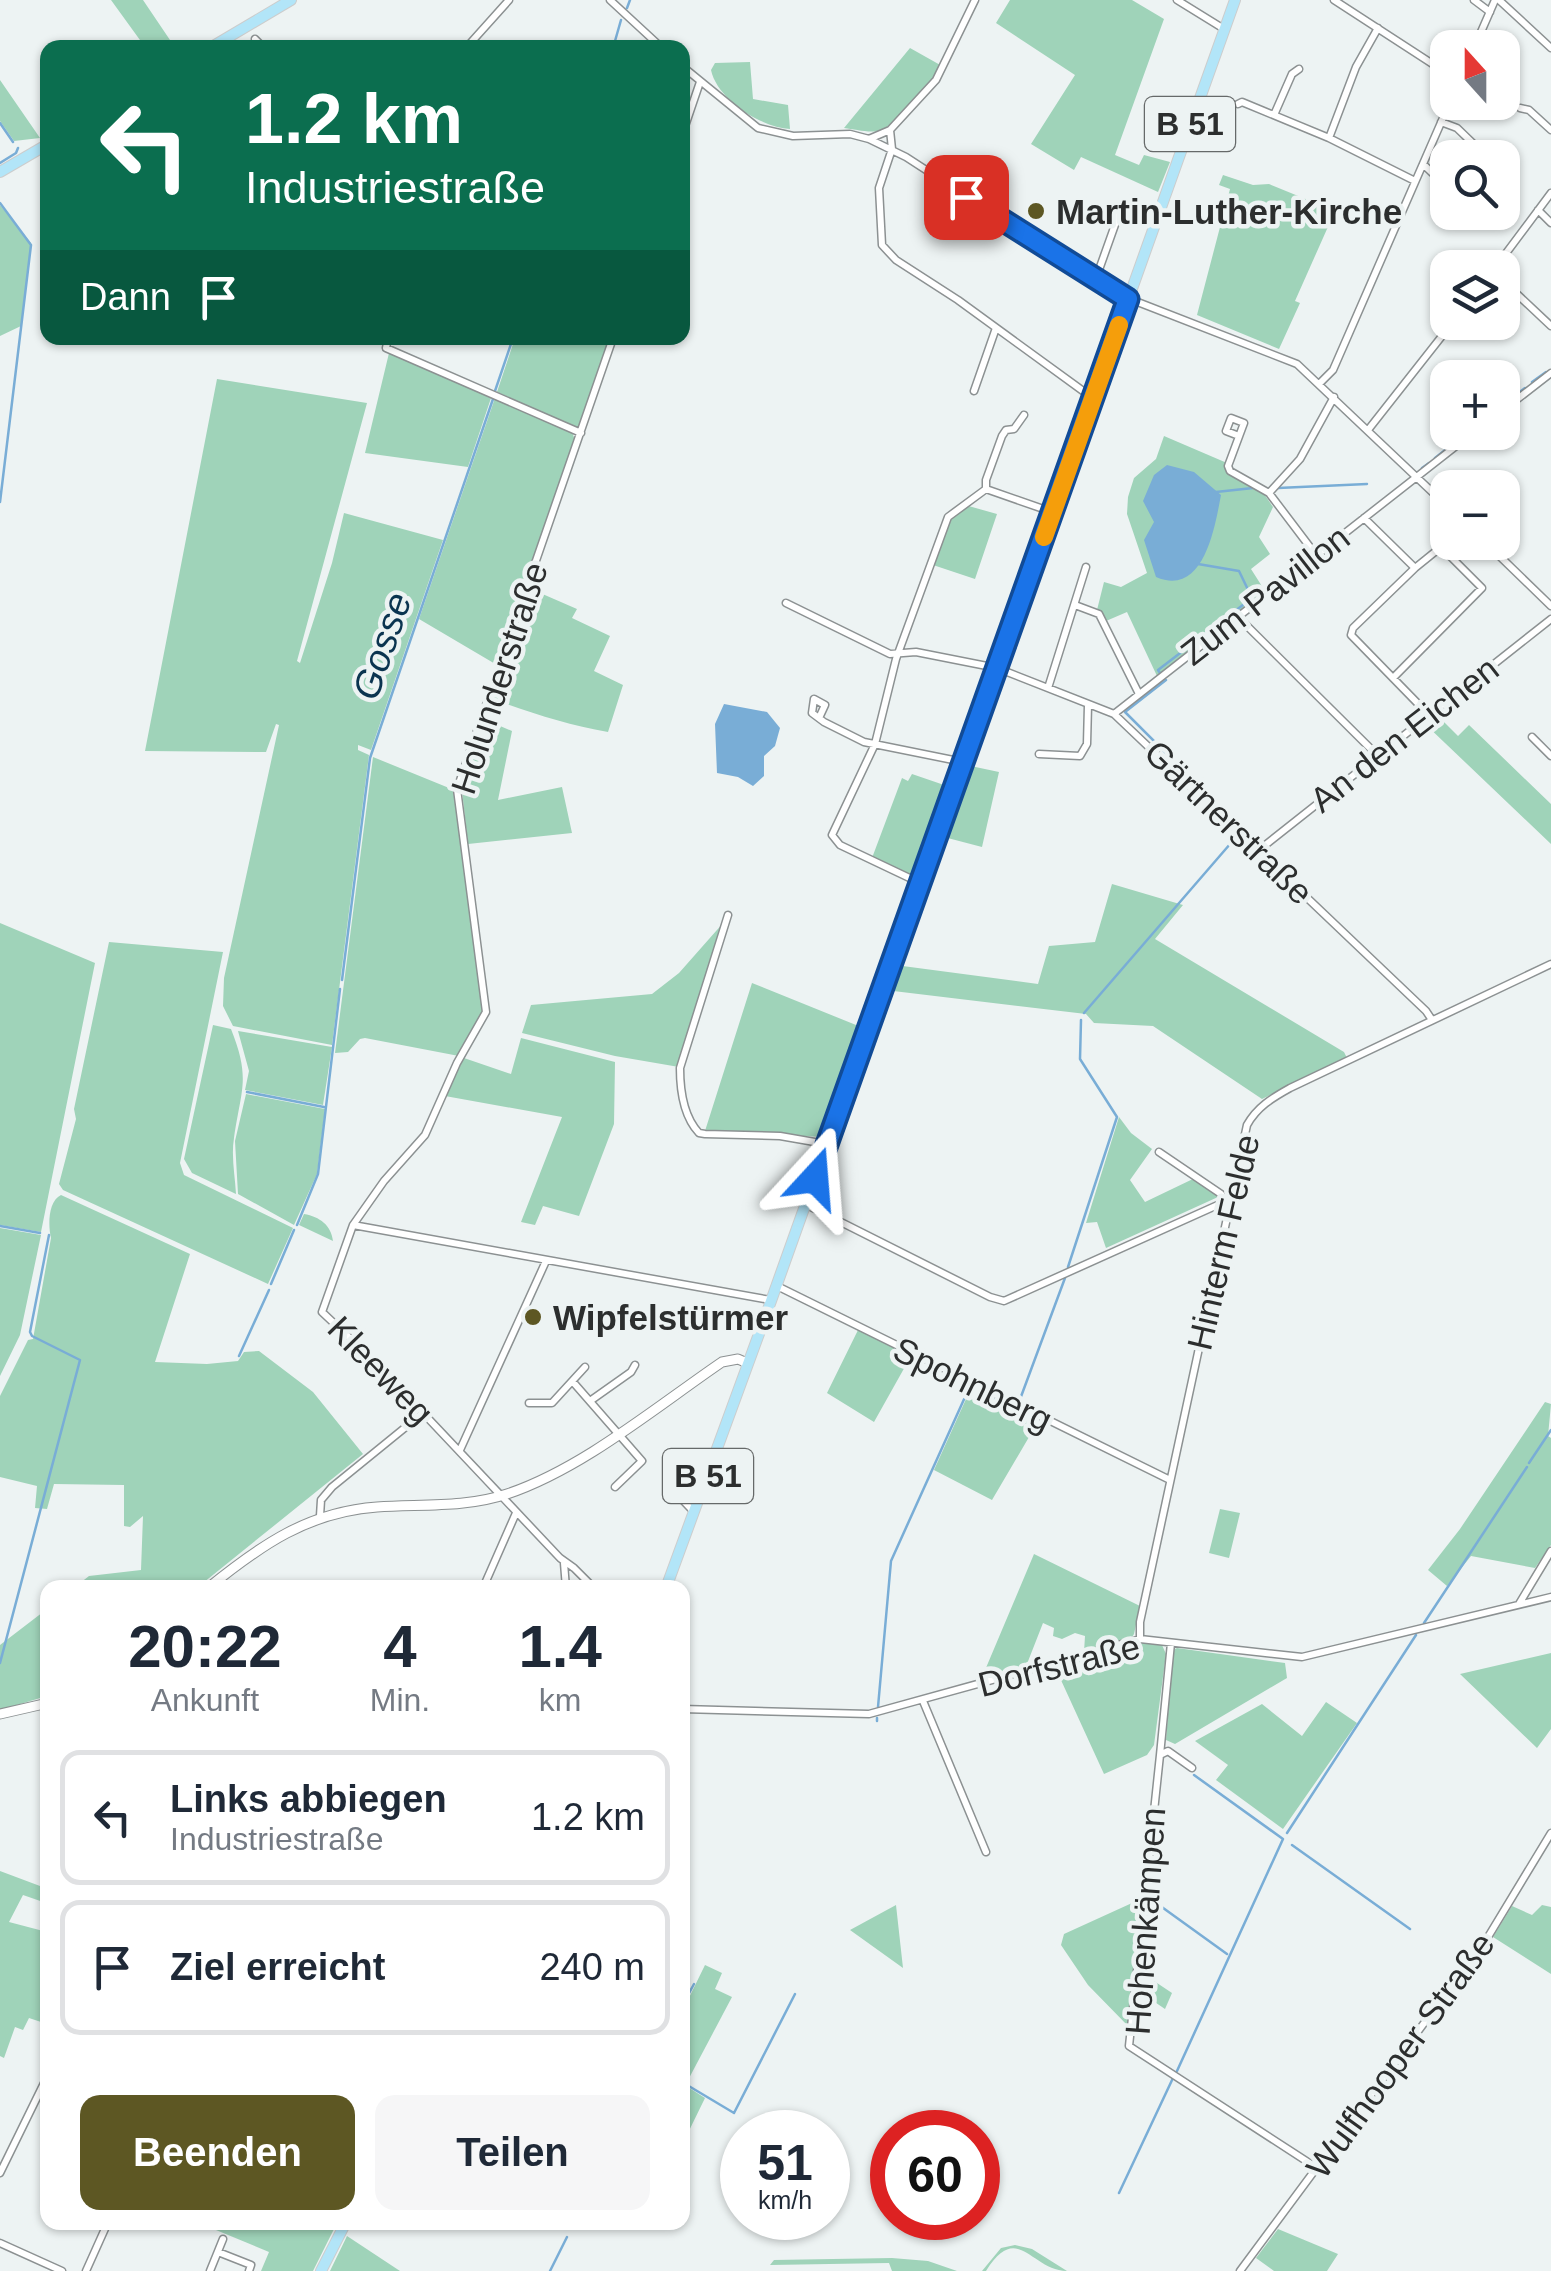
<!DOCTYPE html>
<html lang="de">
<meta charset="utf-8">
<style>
body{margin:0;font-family:Helvetica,sans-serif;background:#f6f6f7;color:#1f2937;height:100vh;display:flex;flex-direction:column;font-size:38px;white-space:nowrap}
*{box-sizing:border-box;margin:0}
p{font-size:32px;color:#747a83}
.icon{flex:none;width:55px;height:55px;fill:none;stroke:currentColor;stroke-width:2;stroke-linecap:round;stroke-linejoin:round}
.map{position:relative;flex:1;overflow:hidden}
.sheet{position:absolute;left:40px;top:1580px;width:650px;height:650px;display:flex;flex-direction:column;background:#fff;border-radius:20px;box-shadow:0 2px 8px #0004}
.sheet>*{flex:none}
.hud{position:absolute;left:40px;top:40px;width:650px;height:305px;border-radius:20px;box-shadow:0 2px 8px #0004;background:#0b6e4f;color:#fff;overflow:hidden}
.needle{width:65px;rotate:339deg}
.tools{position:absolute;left:1430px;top:30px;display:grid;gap:20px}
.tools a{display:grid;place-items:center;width:90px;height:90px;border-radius:20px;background:#fff;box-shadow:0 2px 8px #0004;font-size:50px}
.speed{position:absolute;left:720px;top:2110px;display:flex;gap:20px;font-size:50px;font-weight:700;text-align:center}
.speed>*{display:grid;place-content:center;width:130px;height:130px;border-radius:50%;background:#fff;box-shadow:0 2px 8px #0004;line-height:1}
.speed small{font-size:25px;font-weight:400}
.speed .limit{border:15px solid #d22;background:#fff;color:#111}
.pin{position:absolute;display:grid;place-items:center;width:85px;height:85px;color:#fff;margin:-42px;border-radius:20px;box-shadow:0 5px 15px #0006}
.me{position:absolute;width:110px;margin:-55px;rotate:19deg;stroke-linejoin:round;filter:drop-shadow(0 0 8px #0008)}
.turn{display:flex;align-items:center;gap:35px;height:210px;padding:0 40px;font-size:45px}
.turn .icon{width:130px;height:130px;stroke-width:2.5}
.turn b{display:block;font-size:70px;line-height:85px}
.then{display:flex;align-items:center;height:95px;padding:0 40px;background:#0003;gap:20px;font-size:38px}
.eta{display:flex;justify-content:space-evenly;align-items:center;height:170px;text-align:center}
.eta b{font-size:60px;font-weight:700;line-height:70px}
.button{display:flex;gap:20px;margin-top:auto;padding:20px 40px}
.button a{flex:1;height:115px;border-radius:20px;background:#5d5723;color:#fff;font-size:40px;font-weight:700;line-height:115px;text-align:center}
.button a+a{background:#f6f6f7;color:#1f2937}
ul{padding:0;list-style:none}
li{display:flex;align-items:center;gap:30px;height:135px;margin:0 20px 15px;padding:0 20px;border:5px solid #e0e1e3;border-radius:20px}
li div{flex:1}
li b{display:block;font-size:38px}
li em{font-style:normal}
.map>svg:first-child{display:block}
.green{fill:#9fd3b9}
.water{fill:#79add6}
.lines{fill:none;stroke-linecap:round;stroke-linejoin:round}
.stream{stroke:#79add6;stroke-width:2.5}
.street-casing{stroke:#8c9192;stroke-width:9}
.secondary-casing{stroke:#8c9192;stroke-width:11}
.primary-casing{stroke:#cccdcd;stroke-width:12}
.street{stroke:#fff;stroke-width:6}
.secondary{stroke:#fff;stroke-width:9}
.primary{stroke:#b2e5f8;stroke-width:10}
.route-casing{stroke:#114b97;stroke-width:25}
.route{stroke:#1a73e8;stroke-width:18}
.slow{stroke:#f59e0b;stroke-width:18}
.poi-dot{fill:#5d5723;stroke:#edf3f3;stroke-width:4}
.labels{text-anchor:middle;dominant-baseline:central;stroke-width:9;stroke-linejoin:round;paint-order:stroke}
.shield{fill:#edf3f3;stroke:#666969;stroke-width:2.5}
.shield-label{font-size:32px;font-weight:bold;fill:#2c2e2e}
.poi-label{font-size:35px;font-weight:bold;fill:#2c2e2e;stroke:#edf3f3;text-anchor:start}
.street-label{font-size:35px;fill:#2c2e2e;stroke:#edf3f3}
.water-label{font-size:38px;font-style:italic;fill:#0b3450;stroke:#edf3f3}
</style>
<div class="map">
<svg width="1551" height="2271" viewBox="0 0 1551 2271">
<rect width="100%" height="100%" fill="#edf3f3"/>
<!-- green -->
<path class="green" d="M111 0H143L170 40 157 47H145Z
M1010 0H1132L1164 19 1115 155 1139 165 1144 155 1170 162 1158 192 1081 157 1074 170 1031 144 1075 75 996 23Z
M910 48 942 66C931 83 897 127 878 131 868 133 854 129 844 128Z
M750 62 753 99 788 105 790 129C760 127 717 99 711 70L715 63Z
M0 80 40 138 14 141 0 121Z
M1223 175 1253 185 1269 184 1335 211 1295 301 1300 303 1279 349 1197 315 1230 189 1219 185Z
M0 205 31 243 21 326 0 336Z
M515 338H610L578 428 497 392Z
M389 353 491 398 468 467 365 453Z
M217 379 367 403 297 661 300 663 332 563 344 513 443 540 371 750 358 745V750L369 755 332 1045 233 1026 223 1006 224 978 279 725 276 724 266 752 145 751Z
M495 398 572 432 575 440 497 665 419 619Z
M1164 436 1227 463 1225 469 1262 491 1273 507 1259 537 1270 554 1251 569 1265 591 1157 676 1127 612 1106 621 1102 612 1097 610 1104 582 1121 587 1147 573 1127 514 1128 497 1134 478 1156 459Z
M965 505 997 514 975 579 933 565 950 516Z
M531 589 577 609 572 618 610 636 594 671 623 685 608 732C568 725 531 713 493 699Z
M1436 714 1458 736 1469 725 1551 804V844L1424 723Z
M486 720 512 731 498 800 562 787 572 833 468 844 462 791Z
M373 757 454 790 483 1012 459 1056 365 1038 360 1039 348 1052 335 1053Z
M966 765 999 772 982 847 940 836Z
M912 774 947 786 915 877 872 858 902 778 908 781Z
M1112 884 1183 905 1155 939 1344 1052 1347 1058 1262 1099 1153 1026 1094 1023 1086 1014 885 990 895 965 1038 984 1049 946 1095 942Z
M724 922 679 1067 615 1056 522 1033 531 1005 652 994 679 973Z
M0 923 95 963 41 1232 0 1225Z
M109 942 223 952 180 1163 184 1175 293 1228 268 1284 63 1190 59 1184 76 1119 74 1109Z
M752 983 861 1027 823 1137 705 1131Z
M213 1025 231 1029C251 1079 241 1089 234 1138 231 1156 235 1176 236 1194L192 1173 184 1159Z
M238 1031 332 1047 323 1105 245 1090 249 1071Z
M521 1038 615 1062 614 1124 579 1216 543 1206 535 1225 521 1222 562 1117 445 1096 464 1058 511 1074Z
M246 1094 325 1109 317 1174 294 1225 238 1194 235 1141Z
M1119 1117 1131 1133 1152 1149 1130 1180 1145 1202 1195 1178 1218 1197 1106 1248 1097 1222 1086 1223Z
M61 1195 190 1254 155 1362 207 1364 238 1361 244 1352 259 1351 313 1392 363 1454 198 1587H75L89 1576 141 1570 143 1516 130 1527 124 1526V1485L54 1484 47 1509 35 1508 37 1486 0 1477V1396L28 1340 33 1339 51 1238C48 1226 48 1201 61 1195Z
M304 1214C320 1217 331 1225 333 1241L299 1225Z
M0 1228 41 1235 20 1335 0 1376Z
M859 1328 911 1356 874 1422 827 1393Z
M971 1388 1039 1420 992 1500 934 1470Z
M1545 1402 1551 1404 1548 1436 1551 1438V1545L1535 1568 1471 1556 1447 1586 1428 1570 1460 1529Z
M1220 1509 1240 1513 1229 1558 1209 1553Z
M1034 1554 1140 1606 1134 1634 1132 1637 1084 1652 1085 1636 1075 1633 1062 1639 1053 1636 1054 1628 1043 1623 1025 1669 980 1682Z
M47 1609V1696L0 1710V1645Z
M1141 1643 1162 1645 1166 1654 1154 1745 1147 1755 1104 1774 1055 1667Z
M1177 1648 1285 1663 1287 1678 1175 1744 1166 1740 1173 1650Z
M1551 1653V1729L1537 1748 1460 1674Z
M1326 1702 1357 1723 1283 1829 1216 1780 1228 1765 1195 1741 1262 1704 1302 1736Z
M0 1871 48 1889 46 1903 23 1895 9 1922 47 1932 48 1997 45 2005 47 2007V2024L29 2018 23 2030 15 2027 4 2058 0 2056Z
M1143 1898 1128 2026 1088 1985 1061 1945 1064 1934Z
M896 1905 903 1968 850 1930Z
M1542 1905 1551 1907V1974L1493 1937 1512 1906 1532 1915Z
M705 1965 722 1973 715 1989 732 1997 687 2082 683 2079V2010Z
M1139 1971 1172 1993 1165 2009 1137 1990Z
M683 2084 705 2098 683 2143Z
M199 2223H337L313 2271H261L269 2252Z
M1278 2229 1338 2254 1327 2271H1274L1256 2258Z
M347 2236 400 2271H330Z
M1015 2245 1032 2249 1067 2271C1031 2271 1018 2220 986 2271H982L1001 2248Z
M892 2258 928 2261 957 2271H892L889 2263 770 2265 774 2260Z"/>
<!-- water -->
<path class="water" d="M1167 465 1194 472 1221 495C1215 526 1204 598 1156 577L1144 540 1154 522 1143 501 1154 475Z
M724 704 767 712 780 728 775 746 764 756V776L753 786 738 777 717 773 715 724Z"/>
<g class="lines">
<!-- stream -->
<path class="stream" d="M627 8 630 0
M613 48 621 20
M0 123 13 142
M0 163 16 153 18 148
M0 203 31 245 0 502
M1532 382 1546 372
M495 391 513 338
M1502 405 1525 388
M1435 458 1468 432
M1422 468 1429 463
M1278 488 1367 484
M1216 492 1253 488
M1160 673 1158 670 1252 598 1239 571 1198 564
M1166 680 1125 712 1243 830
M342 980 370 758 493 399
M1084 1013 1237 836
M247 1092 324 1107
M297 1225 318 1174 340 989
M0 1226 40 1233
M1068 1267 1117 1117 1080 1059 1081 1020
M271 1284 294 1230
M239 1356 269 1290
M1019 1402 1065 1278
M1529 1463 1551 1430
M1424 1623 1527 1467
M0 1663 80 1360 32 1336 30 1332 49 1235
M878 1707 891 1561 970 1386 1017 1409
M877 1721V1718
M1287 1833 1416 1635
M1292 1845 1410 1929
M1159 1905 1227 1954
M682 2006 694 1984
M1177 2071 1283 1839 1194 1775
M682 2082 734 2113 795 1994
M1119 2193 1173 2078
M550 2271 567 2237"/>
<defs>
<path id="street" d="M610 0 662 48
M975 0 936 80 890 130 892 149 879 188 882 245 896 260 958 300 1083 391 1094 394
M1177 0 1224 29
M1334 0 1448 74
M1474 0 1490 12
M1499 0 1551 48
M255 39 264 48
M466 48 509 0
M1474 48 1495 0
M682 66 758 128 793 136 850 134 869 139 906 157 1117 294 1297 364 1448 507
M1238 104 1242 102 1329 138 1415 181
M1520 108 1529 110 1551 130
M1274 115 1292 74 1299 69
M1441 122 1457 128 1487 157H1495
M682 135 700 82
M1329 138 1356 67 1378 28
M869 139 890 130
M1423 164 1448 188
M1538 210 1551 223
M1495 268 1551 193
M1502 280 1551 326
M1095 281 1121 208
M388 338 386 348 581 433
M1320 383 1333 370 1450 102
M974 391 996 328
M1502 411 1551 373
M1368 430 1453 322
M1239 436 1226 431 1231 418 1244 423 1228 466 1230 471 1269 493
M986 489V480L1002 436 1006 430 1014 429 1024 415
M986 489 1052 512
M1364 518 1415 568 1353 628 1351 635 1429 715
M1485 542 1551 606
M1316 555 1269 493 1300 459 1334 397
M786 603 890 654 916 652 997 668 1114 714 1426 1011 1432 1020
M1075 605 1099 614 1139 694
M1238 617 1377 755
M1393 678 1482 588 1441 547 1415 568
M1048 688 1086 567
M1114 714 1474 432
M819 718 825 705 814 699 812 713 824 722 864 742 963 762
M1532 737 1551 756
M1039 754 1080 756 1087 744 1088 705
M1259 850 1551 619
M920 883 840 845 832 835 875 744 896 659 948 517 986 489
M728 915 680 1068C680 1090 684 1117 699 1133L705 1134 780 1136 826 1144
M1159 1152 1221 1194 1224 1201
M805 1204 990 1297 1004 1301 1231 1199
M353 1225 770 1300
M777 1286 1170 1480
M573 1382 642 1461 615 1487
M590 1401 631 1372 635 1365
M529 1403H552L585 1367
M460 1450 546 1261
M673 1490 693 1511
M320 1516 321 1500 332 1487 423 1413
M564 1563 566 1588
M483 1588 516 1513
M594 1588 574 1568 560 1558 374 1361 322 1312 353 1225 384 1181 425 1135 457 1063 486 1012 457 789 613 338
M1519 1604 1551 1551
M1140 1639V1622L1247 1125C1257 1107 1272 1098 1290 1088L1551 964
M1171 1643 1160 1755 1168 1751 1192 1768
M923 1701 986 1852
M682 1709 869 1714 1140 1639 1302 1657 1551 1597
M1160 1755 1129 2046 1317 2168
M0 2173 48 2075
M0 2243 62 2271
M218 2252 251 2265 249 2271
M86 2271 108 2222
M210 2271 223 2239
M1240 2271 1488 1937 1551 1833"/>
<path id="secondary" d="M208 1588C261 1545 308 1512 377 1507 421 1504 465 1508 507 1494 582 1469 656 1407 722 1362L738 1359 747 1363
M0 1714 48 1703"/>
<path id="primary" d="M210 48 291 0
M0 172 48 144
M666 1588 771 1301 1235 0
M321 2271 346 2222"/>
</defs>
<!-- street casing -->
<use href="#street" class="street-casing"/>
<!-- secondary casing -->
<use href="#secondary" class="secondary-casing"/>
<!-- primary casing -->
<use href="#primary" class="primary-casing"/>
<!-- street -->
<use href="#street" class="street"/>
<!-- secondary -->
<use href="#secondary" class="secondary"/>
<!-- primary -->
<use href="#primary" class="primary"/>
</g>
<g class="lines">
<defs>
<path id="route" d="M815 1178 1128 299 966 197"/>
</defs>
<!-- route casing -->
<use href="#route" class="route-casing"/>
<!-- route -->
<use href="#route" class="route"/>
<!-- slow -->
<path class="slow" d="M1044 537 1119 325"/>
</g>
<!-- markers -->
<g class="poi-dot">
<circle cx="1036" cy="211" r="10"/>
<circle cx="533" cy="1317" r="10"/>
</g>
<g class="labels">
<!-- shield labels -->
<g class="shield">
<rect x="1145" y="97" width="90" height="54" rx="8"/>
<rect x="663" y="1449" width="90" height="54" rx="8"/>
</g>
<g class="shield-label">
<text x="1190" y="124">B 51</text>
<text x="708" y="1476">B 51</text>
</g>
<!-- poi labels -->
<g class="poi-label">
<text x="1056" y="211">Martin-Luther-Kirche</text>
<text x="553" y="1317">Wipfelstürmer</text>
</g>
<!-- street labels -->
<g class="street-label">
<text transform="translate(1265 595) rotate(-38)">Zum Pavillon</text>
<text transform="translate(499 678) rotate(-72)">Holunderstraße</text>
<text transform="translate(1404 734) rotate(-38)">An den Eichen</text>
<text transform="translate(1229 822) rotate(44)">Gärtnerstraße</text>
<text transform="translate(1223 1242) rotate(-77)">Hinterm Felde</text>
<text transform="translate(381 1370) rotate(46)">Kleeweg</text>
<text transform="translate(973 1384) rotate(26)">Spohnberg</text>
<text transform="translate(1059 1665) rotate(-14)">Dorfstraße</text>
<text transform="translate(1145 1921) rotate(-86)">Hohenkämpen</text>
<text transform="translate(1400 2055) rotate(-54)">Wulfhooper Straße</text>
</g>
<!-- water labels -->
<g class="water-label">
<text transform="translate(382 646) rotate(-71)">Gosse</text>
</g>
</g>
</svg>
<div class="tools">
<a><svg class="needle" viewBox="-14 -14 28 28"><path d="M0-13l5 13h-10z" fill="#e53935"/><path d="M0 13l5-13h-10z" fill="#747a83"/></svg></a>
<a><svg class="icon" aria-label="search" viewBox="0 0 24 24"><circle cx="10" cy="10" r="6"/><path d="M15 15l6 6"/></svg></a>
<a><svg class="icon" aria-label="layers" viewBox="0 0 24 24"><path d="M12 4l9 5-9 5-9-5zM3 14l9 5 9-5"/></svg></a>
<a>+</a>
<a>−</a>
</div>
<div class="speed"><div>51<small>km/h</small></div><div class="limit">60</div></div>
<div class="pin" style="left:966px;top:197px;background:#d93025"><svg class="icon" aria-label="arrive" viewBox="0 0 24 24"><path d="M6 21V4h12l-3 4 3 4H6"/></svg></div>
<svg class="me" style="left:815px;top:1178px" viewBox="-20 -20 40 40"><path d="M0-17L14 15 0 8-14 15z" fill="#1a73e8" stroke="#fff" stroke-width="4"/></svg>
<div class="hud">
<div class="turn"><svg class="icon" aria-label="left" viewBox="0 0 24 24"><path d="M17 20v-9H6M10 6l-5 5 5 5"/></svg><div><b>1.2 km</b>Industriestraße</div></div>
<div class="then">Dann<svg class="icon" aria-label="arrive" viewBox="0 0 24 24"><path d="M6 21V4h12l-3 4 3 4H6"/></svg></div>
</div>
<section class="sheet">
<div class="eta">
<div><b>20:22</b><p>Ankunft</p></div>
<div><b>4</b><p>Min.</p></div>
<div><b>1.4</b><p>km</p></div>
</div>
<ul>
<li><svg class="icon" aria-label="left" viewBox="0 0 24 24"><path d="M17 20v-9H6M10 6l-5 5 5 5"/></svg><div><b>Links abbiegen</b><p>Industriestraße</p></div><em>1.2 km</em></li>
<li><svg class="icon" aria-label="arrive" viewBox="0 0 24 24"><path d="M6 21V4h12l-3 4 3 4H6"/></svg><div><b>Ziel erreicht</b></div><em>240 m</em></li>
</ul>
<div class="button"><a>Beenden</a><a>Teilen</a></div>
</section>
</div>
